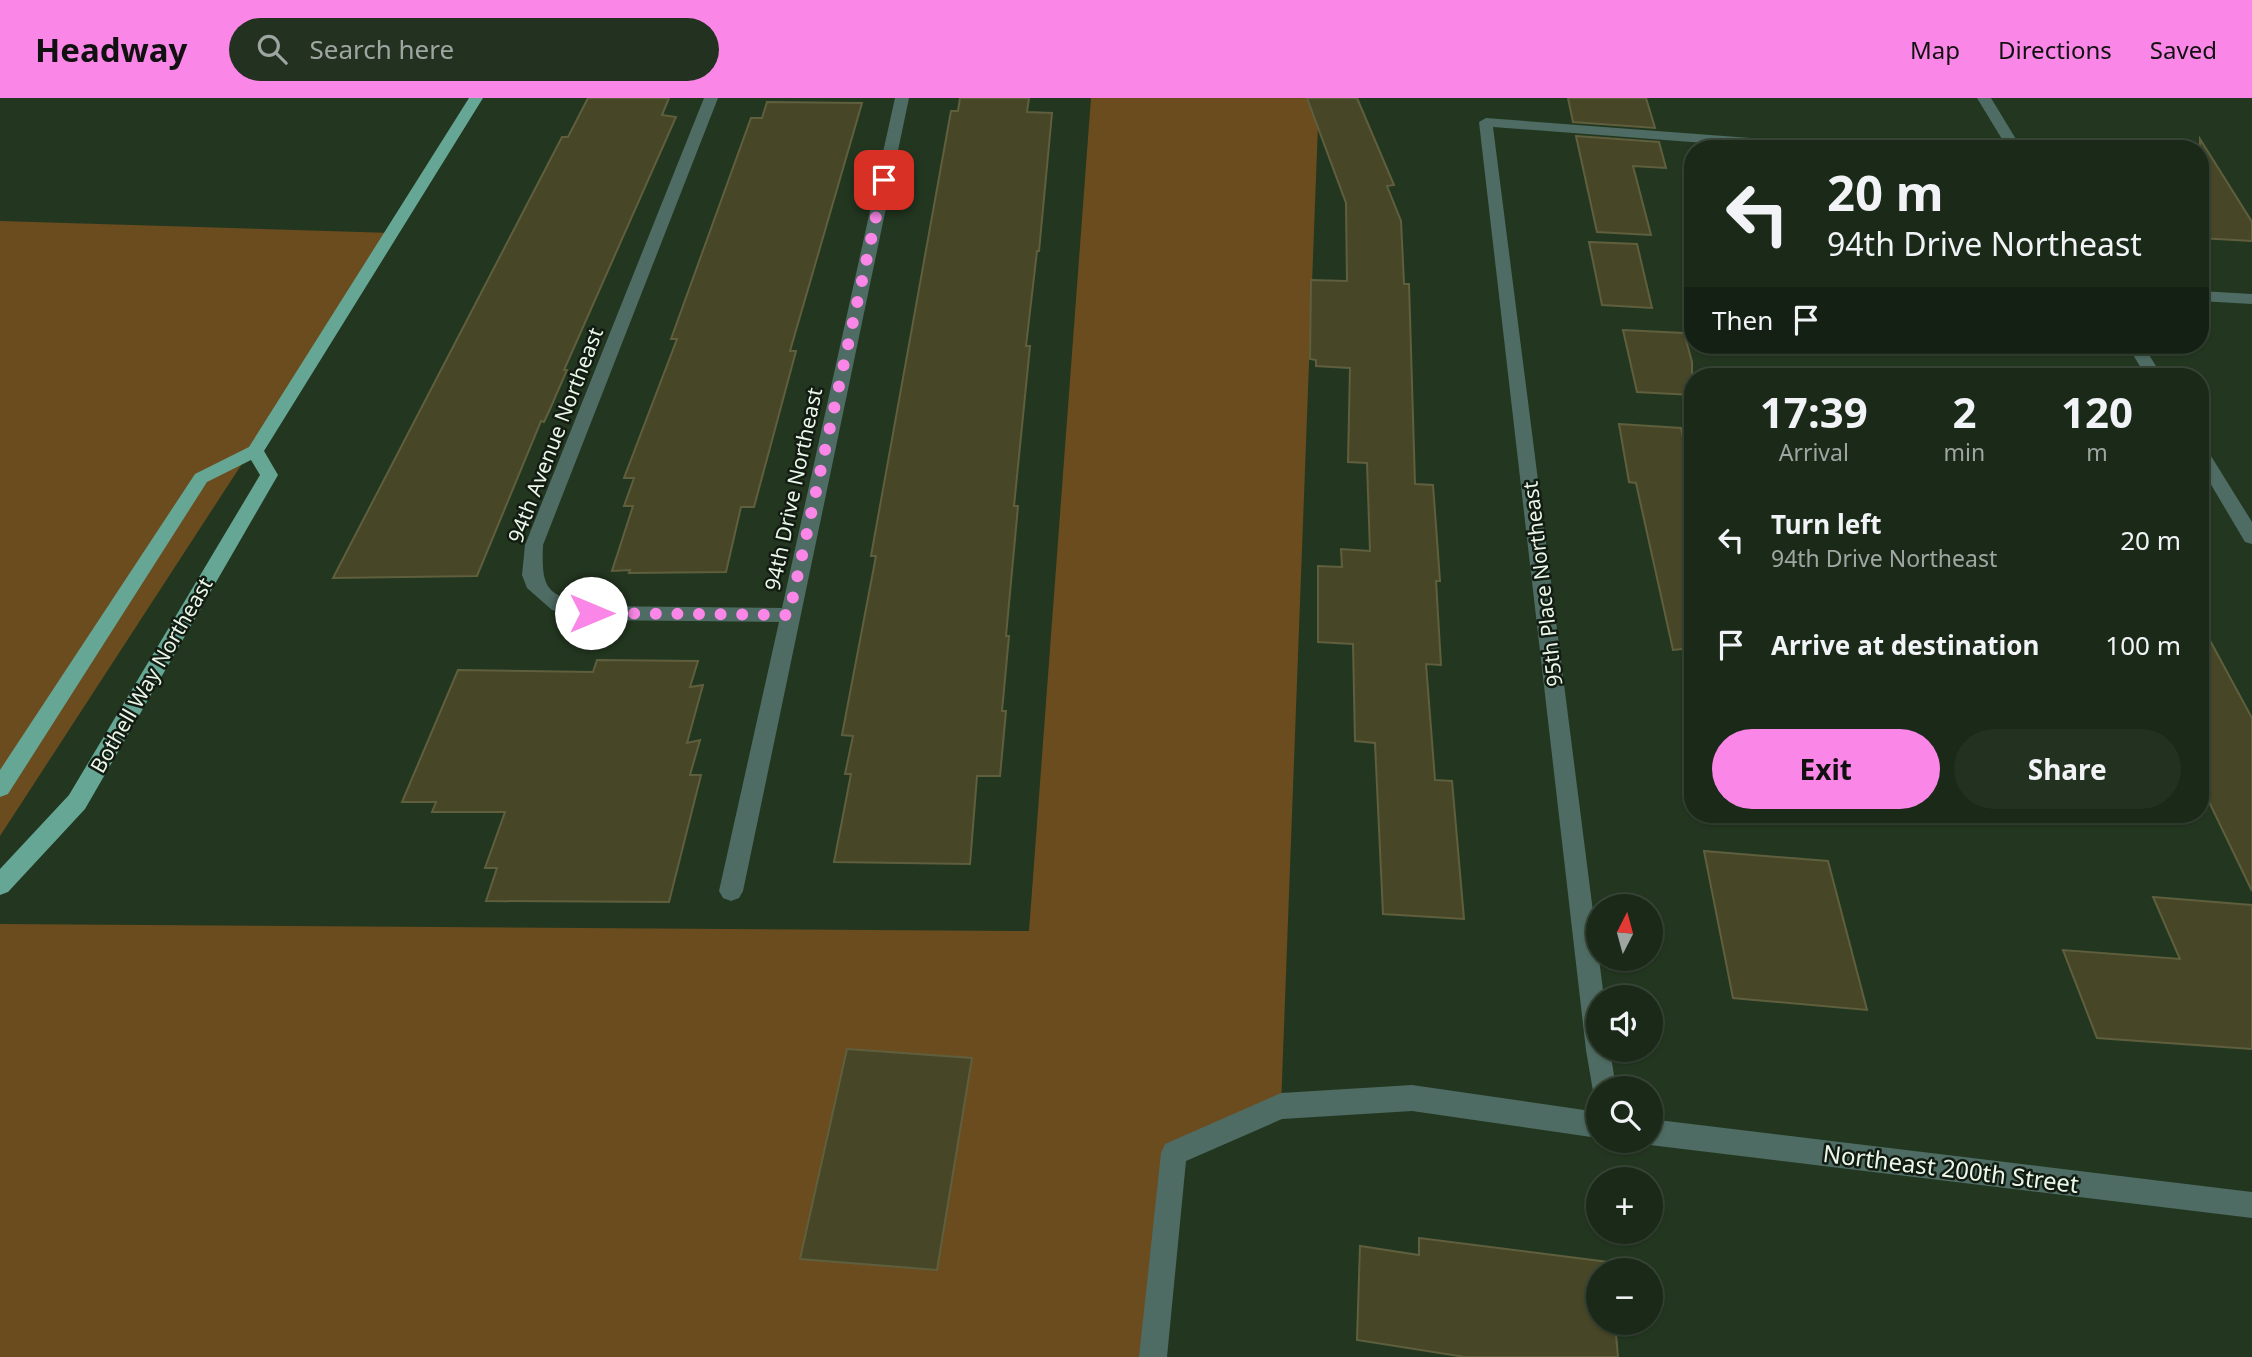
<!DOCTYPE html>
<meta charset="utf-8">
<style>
body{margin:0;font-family:"Noto Sans",sans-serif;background:#233121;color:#f1f3f6;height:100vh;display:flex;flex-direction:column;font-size:26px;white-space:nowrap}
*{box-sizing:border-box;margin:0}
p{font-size:23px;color:#9fa6a2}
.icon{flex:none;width:38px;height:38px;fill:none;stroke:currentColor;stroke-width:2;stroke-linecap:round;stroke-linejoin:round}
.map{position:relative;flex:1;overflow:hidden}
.side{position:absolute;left:1684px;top:270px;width:525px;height:455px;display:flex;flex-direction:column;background:#1a2918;border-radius:28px;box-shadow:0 2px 5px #0004,0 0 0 2px #384537}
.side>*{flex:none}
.banner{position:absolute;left:1684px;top:42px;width:525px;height:214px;border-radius:28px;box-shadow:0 2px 5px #0004,0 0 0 2px #384537;background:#1a2918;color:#f1f3f6;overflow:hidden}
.needle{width:46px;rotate:6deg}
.buttons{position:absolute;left:1586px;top:796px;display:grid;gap:14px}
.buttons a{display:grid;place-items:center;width:77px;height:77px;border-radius:50%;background:#1a2918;box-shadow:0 2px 5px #0004,0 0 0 2px #384537;font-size:35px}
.pin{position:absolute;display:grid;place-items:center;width:60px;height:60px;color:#fff;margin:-30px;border-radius:14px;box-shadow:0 4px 10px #0006}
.me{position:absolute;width:77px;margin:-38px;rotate:90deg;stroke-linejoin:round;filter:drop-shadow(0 0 5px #0008)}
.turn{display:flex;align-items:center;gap:24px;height:147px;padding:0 28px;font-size:32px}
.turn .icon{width:91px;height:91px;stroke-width:2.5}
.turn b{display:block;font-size:49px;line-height:60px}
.then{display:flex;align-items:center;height:66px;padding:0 28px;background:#0003;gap:14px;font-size:26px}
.eta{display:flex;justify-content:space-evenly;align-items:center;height:119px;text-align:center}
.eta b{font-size:42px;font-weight:700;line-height:49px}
.action{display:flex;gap:14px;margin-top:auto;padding:14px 28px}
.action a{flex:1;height:80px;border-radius:42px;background:#fa87e7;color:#111;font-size:28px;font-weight:700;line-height:80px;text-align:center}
.action a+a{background:#233121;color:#f1f3f6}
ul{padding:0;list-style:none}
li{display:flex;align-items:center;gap:21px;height:105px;padding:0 28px}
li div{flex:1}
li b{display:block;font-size:26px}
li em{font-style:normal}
header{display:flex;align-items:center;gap:42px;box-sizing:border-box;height:98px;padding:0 35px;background:#fa87e7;color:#111}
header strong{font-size:33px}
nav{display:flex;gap:38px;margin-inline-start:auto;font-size:24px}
.search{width:490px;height:63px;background:#233121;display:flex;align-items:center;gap:18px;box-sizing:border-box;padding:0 24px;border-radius:38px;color:#9fa6a2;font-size:26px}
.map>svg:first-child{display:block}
.green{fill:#6a4c1f}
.building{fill:#474627;stroke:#5f5f3e;stroke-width:2}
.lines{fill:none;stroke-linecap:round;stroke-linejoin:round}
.street{fill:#4e6c63;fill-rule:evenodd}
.primary{fill:#66a694;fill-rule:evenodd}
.route{stroke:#fa87e7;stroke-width:12;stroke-dasharray:0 21.6}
.labels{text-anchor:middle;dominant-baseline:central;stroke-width:5;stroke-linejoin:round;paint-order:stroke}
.street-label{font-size:21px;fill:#ebf8e9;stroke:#131c12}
.near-street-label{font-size:24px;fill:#ebf8e9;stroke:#131c12}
</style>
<header>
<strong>Headway</strong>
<div class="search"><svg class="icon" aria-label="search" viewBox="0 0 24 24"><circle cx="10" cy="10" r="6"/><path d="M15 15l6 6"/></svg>Search here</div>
<nav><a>Map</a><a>Directions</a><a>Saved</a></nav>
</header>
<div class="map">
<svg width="2252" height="1259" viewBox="0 0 2252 1259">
<rect width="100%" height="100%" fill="#233720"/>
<!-- green -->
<path class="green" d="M1091 0H1319L1281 1008 1174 1055 1153 1259H0V826L1029 833Z
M0 123 392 135 0 738Z"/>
<!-- building -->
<path class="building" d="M588 0H669L662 17 676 19 564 272H567L550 311 544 324 541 323 477 478 333 480 562 39H568Z
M960 0H1029L1027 14 1052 15 1039 153H1037L1026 248H1030L1014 408H1018L1006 538H1009L1002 613H1006L1000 678H977L970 766 834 764 851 676H845L853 638 842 637 876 458H871L951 13H958Z
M1307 0H1357L1394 87 1387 88 1401 123 1404 186H1409L1415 386 1433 387 1440 483H1436L1441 567 1426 566 1435 682 1452 683 1464 821 1383 816 1375 645 1355 643 1353 546 1318 544V468L1342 469 1341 451 1370 453 1367 365 1348 364 1350 270 1316 268V262L1310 261 1311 182 1347 183 1346 105Z
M1568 0H1646L1655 30 1573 24Z
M767 4 862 5 790 253H796L754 409H741L726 474 629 475 630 472 612 473 633 408H624L634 380H624L677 241H671L751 20H762Z
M1576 38 1659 44 1666 70 1633 68 1651 137 1597 134Z
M2200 41 2252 124V143L2200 140Z
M1589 144 1637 146 1652 210 1602 207Z
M1623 232 1684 235 1692 264V297L1637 294Z
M1619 326 1681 330 1692 381V550L1673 552 1636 385 1629 384Z
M2200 524 2252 620V793L2200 685Z
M597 562 698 563 690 589 703 587 687 645 700 642 690 677H701L669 804 486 803 497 770H485L505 714H432L436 704H402L458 572 593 574Z
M1704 753 1828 763 1867 912 1733 900Z
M2153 799 2252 807V951L2097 940 2063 852 2180 861Z
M847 951 972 960 937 1172 800 1161Z
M1419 1140 1608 1164 1609 1172H1598V1225H1615L1618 1259H1465L1357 1242 1360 1148 1419 1157Z"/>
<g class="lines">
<!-- street -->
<path class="street" d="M704 0H718L543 447C541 493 547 497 591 508L782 510 895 0H909L743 793 739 800 731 803 723 800 719 793 779 524 591 522 559 514 552 512 527 490 522 477 525 447Z
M1977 0H1991L2022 51H2008Z
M1486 20 1841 47 1848 51H1783L1493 29 1604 900H1598V952H1610L1616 990H1598V1000L1594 999 1586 952 1479 24Z
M2200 193 2252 196V206L2200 203Z
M2127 247H2143L2162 278H2146Z
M2200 348 2206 350 2252 424V446L2245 444 2200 368Z
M1412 987 1598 1014V1040L1412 1013 1282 1021 1186 1063 1167 1259H1139L1161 1055 1165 1046 1281 995Z
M1650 1021 2252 1094V1120L1650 1047 1641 1043H1650Z"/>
<!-- primary -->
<path class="primary" d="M469 0H483L264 353 278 377 85 711 8 794 0 797V771L69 697 260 377 251 362 207 384 8 696 0 699V672L195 376 249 349Z"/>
</g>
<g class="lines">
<!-- route -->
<path class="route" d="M591 515 789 517 884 82"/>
</g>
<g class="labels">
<!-- street labels -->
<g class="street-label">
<text transform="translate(555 337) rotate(-69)">94th Avenue Northeast</text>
<text transform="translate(793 391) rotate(-78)">94th Drive Northeast</text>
<text transform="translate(1542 486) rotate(-97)">95th Place Northeast</text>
<text transform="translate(151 577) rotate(-60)">Bothell Way Northeast</text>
</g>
<!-- near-street labels -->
<g class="near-street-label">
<text transform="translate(1951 1070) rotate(7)">Northeast 200th Street</text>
</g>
</g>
</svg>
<div class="buttons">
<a><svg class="needle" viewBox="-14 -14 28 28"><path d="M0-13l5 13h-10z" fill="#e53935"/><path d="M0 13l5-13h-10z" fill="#9fa6a2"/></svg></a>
<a><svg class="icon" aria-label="sound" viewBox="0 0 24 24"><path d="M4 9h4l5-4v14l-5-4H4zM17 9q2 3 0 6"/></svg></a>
<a><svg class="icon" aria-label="search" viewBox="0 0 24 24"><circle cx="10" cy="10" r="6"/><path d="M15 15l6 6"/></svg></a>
<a>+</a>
<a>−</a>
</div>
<div class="pin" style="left:884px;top:82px;background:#d93025"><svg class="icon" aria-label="arrive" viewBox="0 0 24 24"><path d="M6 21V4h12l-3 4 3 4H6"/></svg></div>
<svg class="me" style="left:591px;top:515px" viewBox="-20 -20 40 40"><circle r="19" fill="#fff"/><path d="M0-13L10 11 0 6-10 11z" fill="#fa87e7"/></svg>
<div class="banner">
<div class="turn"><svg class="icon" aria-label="left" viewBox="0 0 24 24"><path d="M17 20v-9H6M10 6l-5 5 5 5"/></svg><div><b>20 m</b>94th Drive Northeast</div></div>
<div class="then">Then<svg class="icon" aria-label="arrive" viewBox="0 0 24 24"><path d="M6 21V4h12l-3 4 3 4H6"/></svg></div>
</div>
<section class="side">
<div class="eta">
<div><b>17:39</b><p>Arrival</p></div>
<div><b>2</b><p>min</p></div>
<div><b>120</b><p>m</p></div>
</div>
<ul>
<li><svg class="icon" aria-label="left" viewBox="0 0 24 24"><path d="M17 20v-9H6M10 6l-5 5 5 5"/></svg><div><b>Turn left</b><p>94th Drive Northeast</p></div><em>20 m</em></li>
<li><svg class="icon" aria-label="arrive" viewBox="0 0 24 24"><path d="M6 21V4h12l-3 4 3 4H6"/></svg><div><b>Arrive at destination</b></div><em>100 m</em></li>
</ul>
<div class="action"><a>Exit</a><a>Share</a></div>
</section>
</div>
